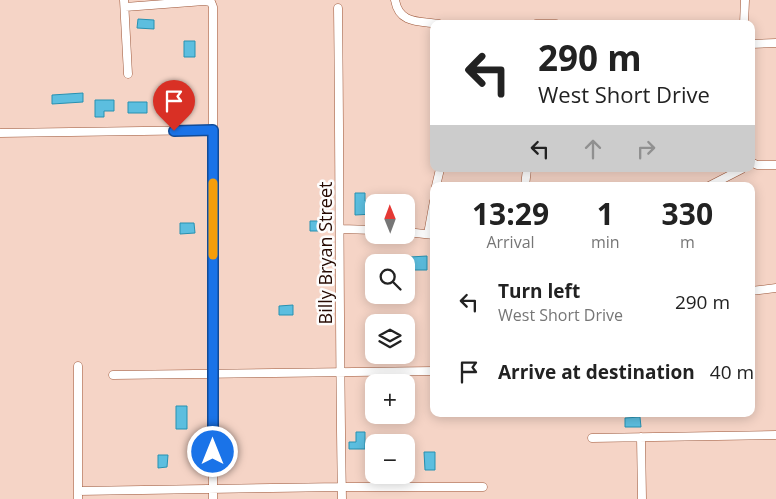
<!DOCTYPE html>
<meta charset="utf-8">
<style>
body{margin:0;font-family:"Open Sans",sans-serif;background:#f6f6f6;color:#222;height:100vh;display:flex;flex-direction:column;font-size:19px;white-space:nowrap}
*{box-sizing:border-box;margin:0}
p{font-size:16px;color:#767676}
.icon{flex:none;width:28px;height:28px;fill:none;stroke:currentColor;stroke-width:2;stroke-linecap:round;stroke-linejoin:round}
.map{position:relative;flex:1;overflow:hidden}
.sheet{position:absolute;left:430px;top:182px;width:325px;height:235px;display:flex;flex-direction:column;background:#fff;border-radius:10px;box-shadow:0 2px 12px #0003}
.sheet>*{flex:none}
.hud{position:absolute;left:430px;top:20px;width:325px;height:152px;border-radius:10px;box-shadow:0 2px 12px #0003;background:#fff;color:#222;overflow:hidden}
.needle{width:32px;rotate:359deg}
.buttons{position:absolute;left:365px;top:194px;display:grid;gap:10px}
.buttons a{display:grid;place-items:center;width:50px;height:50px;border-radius:10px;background:#fff;box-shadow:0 2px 12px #0003;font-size:25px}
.pin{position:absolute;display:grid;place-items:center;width:42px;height:42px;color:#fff;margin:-51px -21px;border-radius:50% 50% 50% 0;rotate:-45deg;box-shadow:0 0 5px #0007}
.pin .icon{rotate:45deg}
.me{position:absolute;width:55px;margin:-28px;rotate:0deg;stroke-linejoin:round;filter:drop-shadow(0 0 4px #0008)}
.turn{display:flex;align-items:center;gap:18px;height:105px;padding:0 25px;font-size:22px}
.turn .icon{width:65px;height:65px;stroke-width:2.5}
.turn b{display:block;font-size:35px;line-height:42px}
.lanes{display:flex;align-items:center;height:48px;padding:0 25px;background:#0003;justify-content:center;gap:25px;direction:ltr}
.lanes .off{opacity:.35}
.eta{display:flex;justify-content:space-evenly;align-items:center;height:85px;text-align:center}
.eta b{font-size:30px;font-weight:700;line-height:35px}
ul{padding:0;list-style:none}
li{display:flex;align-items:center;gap:15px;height:70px;padding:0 25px}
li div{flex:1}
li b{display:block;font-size:19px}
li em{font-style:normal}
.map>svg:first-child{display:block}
.building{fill:#5cbedf;stroke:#2791b1}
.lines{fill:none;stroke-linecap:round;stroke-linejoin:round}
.minor-casing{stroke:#9d5638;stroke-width:9}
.minor{stroke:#fff;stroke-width:8}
.route-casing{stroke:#114b97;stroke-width:12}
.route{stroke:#1a73e8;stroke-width:9}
.slow{stroke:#f59e0b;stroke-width:9}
.labels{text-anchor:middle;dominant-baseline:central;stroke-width:5;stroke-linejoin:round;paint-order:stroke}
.street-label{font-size:18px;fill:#250901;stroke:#fdfdfd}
</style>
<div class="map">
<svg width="776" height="499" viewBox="0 0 776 499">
<rect width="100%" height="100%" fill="#f5d4c6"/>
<!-- building -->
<path class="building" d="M138 19 154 20V29L137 28Z
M184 41H195V57H184Z
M83 93V102L52 104V95Z
M95 100H114V111H104V117H95Z
M128 102H147V113H128Z
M355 193H365V201H374V214L355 215Z
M310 221H326V231H310Z
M180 223H194L195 233 180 234Z
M427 256V270H410V257Z
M293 305V315H279V306Z
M176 406H187V429H176Z
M640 417 641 427H625V418Z
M356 432H365V449H349V442H356Z
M424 452H435V470H425Z
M158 455H168L167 467 158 468Z"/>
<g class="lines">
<defs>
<path id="minor" d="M124 0 128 74
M395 0C399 24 419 21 439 24
M125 7 204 1 211 2 213 7V499
M338 8C340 172 339 335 342 499
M536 24H556
M744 24 745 0
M751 44 776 43
M0 133 213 130
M751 162 757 165H776
M436 186 440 169
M525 186 527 169
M709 186 742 169
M341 229 374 230
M406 232 434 235
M428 234 434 201
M751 291 776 288
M113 375 434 371
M641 437 642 499
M592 438 776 435
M78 491 342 487H483
M78 499V366"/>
</defs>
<!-- minor casing -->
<use href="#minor" class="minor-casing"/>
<!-- minor -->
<use href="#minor" class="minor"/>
</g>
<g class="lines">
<defs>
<path id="route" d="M174 131 213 130V452"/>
</defs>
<!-- route casing -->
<use href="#route" class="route-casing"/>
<!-- route -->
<use href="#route" class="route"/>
<!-- slow -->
<path class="slow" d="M213 183V255"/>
</g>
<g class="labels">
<!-- street labels -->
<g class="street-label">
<text transform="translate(325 253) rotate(-90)">Billy Bryan Street</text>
</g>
</g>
</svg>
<div class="buttons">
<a><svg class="needle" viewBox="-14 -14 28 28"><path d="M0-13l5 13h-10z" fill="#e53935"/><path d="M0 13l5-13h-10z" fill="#767676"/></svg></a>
<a><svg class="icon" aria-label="search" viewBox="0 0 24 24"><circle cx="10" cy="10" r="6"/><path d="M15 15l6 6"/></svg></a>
<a><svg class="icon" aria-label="layers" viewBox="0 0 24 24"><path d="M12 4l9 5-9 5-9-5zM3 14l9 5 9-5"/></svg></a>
<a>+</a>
<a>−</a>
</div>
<div class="pin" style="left:174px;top:131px;background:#d93025"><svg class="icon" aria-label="arrive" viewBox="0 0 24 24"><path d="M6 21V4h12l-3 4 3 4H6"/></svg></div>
<svg class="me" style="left:213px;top:452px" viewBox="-20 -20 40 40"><circle r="17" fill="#1a73e8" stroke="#fff" stroke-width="3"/><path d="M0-11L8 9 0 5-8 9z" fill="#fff"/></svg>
<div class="hud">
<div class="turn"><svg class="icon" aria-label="left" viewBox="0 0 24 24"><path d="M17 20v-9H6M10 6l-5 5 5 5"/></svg><div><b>290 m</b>West Short Drive</div></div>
<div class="lanes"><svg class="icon" aria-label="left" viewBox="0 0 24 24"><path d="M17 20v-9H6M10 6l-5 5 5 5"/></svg><svg class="icon off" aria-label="ahead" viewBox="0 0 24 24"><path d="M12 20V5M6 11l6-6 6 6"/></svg><svg class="icon off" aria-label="right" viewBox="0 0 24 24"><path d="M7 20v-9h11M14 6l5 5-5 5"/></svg></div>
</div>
<section class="sheet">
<div class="eta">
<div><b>13:29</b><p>Arrival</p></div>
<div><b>1</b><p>min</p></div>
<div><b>330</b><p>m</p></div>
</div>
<ul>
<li><svg class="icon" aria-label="left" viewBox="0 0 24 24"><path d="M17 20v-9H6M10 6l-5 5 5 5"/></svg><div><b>Turn left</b><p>West Short Drive</p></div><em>290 m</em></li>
<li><svg class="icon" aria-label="arrive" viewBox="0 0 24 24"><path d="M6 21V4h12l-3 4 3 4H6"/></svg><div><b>Arrive at destination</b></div><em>40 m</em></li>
</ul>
</section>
</div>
